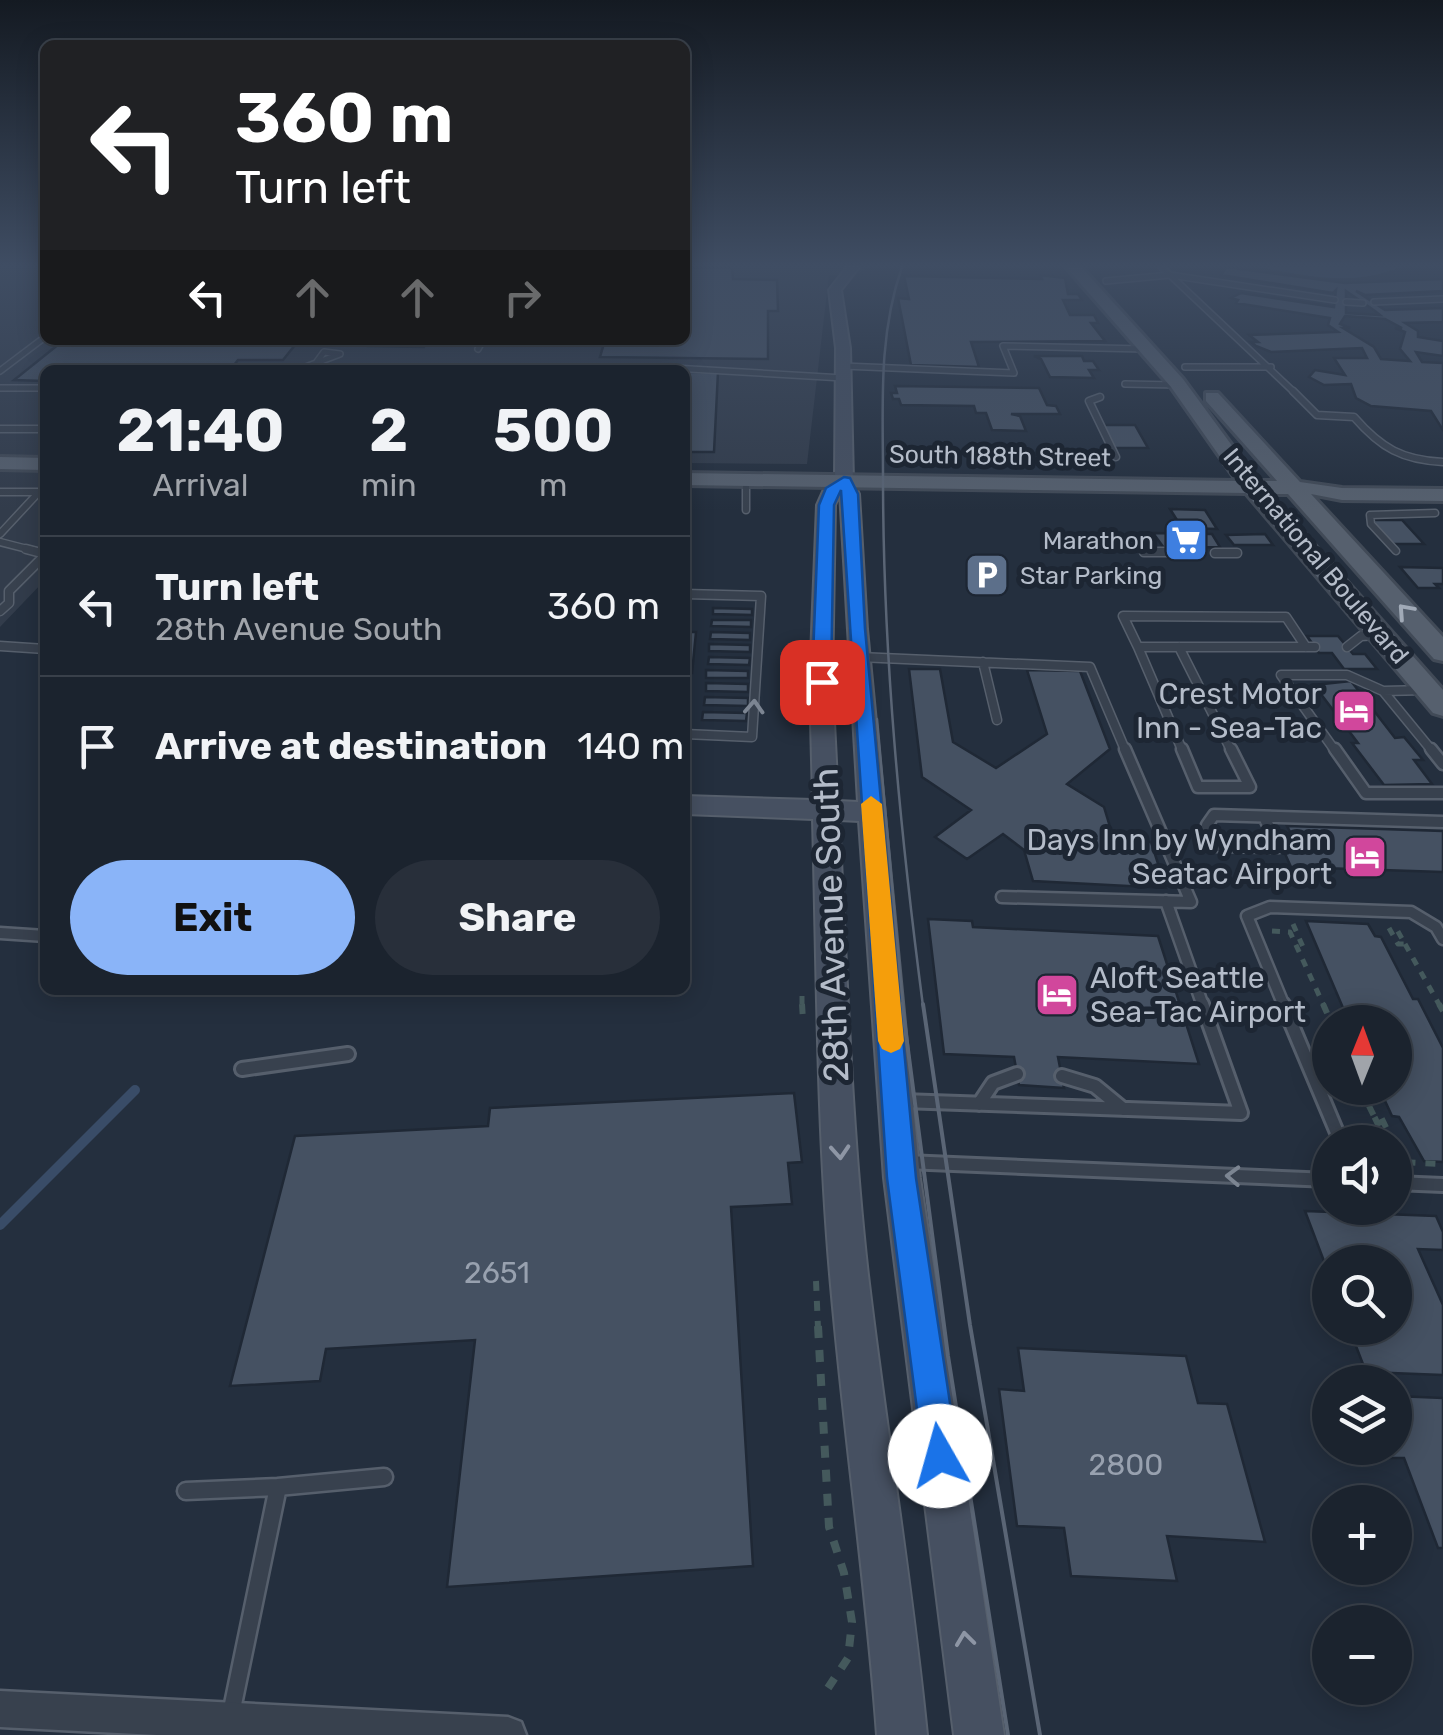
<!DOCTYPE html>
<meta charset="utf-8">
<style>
body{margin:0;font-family:Rubik,sans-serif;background:#282f3a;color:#f1f3f6;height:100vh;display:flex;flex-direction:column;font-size:38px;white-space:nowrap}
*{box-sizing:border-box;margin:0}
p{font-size:32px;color:#a0a4aa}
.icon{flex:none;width:55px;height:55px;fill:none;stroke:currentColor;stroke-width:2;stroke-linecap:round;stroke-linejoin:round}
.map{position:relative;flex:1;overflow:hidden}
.panel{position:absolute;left:40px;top:365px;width:650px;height:630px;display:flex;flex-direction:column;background:#1b232e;border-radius:15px;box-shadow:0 5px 25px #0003,0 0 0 2px #39404a}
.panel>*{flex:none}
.guide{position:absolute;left:40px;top:40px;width:650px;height:305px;border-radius:15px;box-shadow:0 5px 25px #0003,0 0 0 2px #39404a;background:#202124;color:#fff;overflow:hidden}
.needle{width:65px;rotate:1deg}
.fabs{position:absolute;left:1312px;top:1005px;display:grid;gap:20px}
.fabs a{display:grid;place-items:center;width:100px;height:100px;border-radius:50%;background:#1b232e;box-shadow:0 5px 25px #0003,0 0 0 2px #39404a;font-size:50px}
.pin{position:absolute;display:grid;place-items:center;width:85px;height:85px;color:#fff;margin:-42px;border-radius:20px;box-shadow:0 5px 15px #0006}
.me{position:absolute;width:110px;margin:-55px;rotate:353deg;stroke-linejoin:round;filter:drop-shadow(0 0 8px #0008)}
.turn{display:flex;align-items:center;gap:35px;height:210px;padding:0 30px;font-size:45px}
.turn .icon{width:130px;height:130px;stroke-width:2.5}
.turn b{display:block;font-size:70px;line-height:85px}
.lanes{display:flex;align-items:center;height:95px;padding:0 30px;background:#0003;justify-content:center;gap:50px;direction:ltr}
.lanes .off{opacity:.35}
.eta{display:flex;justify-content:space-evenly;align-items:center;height:170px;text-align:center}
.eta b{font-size:60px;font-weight:700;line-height:70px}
.cta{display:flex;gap:20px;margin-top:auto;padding:20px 30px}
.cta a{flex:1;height:115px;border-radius:60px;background:#8ab4f8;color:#111;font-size:40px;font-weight:700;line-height:115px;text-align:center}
.cta a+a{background:#282f3a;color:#f1f3f6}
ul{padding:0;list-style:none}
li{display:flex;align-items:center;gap:30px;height:140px;padding:0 30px;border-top:2px solid #39404a}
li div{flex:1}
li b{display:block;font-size:38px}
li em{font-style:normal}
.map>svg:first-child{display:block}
.airport{fill:#323c4b}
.water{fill:#394c67}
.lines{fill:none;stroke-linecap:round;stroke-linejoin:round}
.stream{stroke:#394c67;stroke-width:10}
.building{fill:#455162;stroke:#1f2835;stroke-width:2.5;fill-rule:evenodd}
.lane-far5-casing{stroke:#565f6c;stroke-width:8}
.lane-far4-casing{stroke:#565f6c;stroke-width:9}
.lane-far3-casing{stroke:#565f6c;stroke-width:11}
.lane-far2-casing{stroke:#565f6c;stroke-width:15}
.lane-far1-casing{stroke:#565f6c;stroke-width:18}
.lane-casing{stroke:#565f6c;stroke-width:21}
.street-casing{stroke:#565f6c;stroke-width:5}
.secondary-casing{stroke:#565f6c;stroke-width:4}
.primary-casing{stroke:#414a57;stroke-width:6}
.path-far2{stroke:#44595c;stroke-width:5;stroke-dasharray:8 8;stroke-linecap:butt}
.path-far1{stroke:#44595c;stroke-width:6;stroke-dasharray:10 10;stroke-linecap:butt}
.path{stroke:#44595c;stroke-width:8;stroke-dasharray:12 12;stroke-linecap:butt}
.lane-far5{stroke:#38414e;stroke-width:5}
.lane-far4{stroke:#38414e;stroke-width:6}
.lane-far3{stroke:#38414e;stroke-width:8}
.lane-far2{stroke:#38414e;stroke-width:10}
.lane-far1{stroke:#38414e;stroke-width:12}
.lane{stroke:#38414e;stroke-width:16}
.street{fill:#38414e;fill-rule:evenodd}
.secondary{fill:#465061;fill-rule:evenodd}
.primary{fill:#56606e;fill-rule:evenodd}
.tram-far1{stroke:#5a6575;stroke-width:2.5}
.tram{stroke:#5a6575;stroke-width:4}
.oneway{stroke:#a1aab7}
.oneway2{stroke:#7c8592}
.oneway3{stroke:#8e96a5}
.route{fill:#1a73e8;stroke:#114b97;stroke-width:2.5}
.slow{fill:#f59e0b}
.labels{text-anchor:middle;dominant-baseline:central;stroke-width:10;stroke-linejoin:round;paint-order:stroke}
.far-street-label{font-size:25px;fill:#b4bcc9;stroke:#1d2633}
.far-poi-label{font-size:25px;fill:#b4bcc9;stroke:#1d2633;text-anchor:end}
.poi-label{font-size:30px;fill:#b4bcc9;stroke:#1d2633;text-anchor:end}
.near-number-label{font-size:30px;fill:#98a1af}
.near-street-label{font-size:35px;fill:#b4bcc9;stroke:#1d2633}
</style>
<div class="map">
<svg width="1443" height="1735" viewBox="0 0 1443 1735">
<rect width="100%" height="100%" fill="#242f3e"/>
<!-- airport -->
<path class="airport" d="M0 267H45V340H685V267H870L857 274 829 275 807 464 685 463V370H45V580L0 627Z"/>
<!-- water -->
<path class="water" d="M1258 267H1400C1353 287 1307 276 1258 267Z"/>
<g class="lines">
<!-- stream -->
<path class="stream" d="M0 1225 135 1090"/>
</g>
<!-- building -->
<path class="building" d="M1226 267 1345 283 1443 279V291L1365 295 1356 291 1385 310 1443 308V322L1405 323 1418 331V337L1443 341V356L1416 352 1422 362 1443 363V430L1431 411 1371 406 1356 398 1351 384 1324 385 1309 377 1315 370 1345 375 1334 358H1367L1362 348 1271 352 1256 346 1251 342H1258L1249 335 1338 332 1328 325 1330 318 1236 303 1238 300 1231 298 1241 293 1334 307 1336 290 1333 293 1221 275ZM1346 291 1375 311 1380 315 1346 313ZM1345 316 1385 319 1402 328H1395L1405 332 1400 349 1410 361 1381 359 1374 347 1343 328H1350L1340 324Z
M685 268H732L733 279 777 280 778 311H768V359L600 357 605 340H685Z
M1040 275 1065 278 1068 294H1078L1082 300H1063L1070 315H1094L1098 323H1091L1105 341 971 342 979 367 911 365 898 298 909 299 904 276 1042 279Z
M64 340H299L283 360H238L230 370H45V381L14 380Z
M373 340H428L424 347 369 346Z
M1034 356H1082L1084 361H1093L1099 370H1089L1094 378 1050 377 1041 359Z
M685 372H718L714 452H685Z
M895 386 1039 388 1047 405 1056 406 1060 414H1011L1020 416 1026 431 992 430 986 413H976L974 406 901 405 899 399H893L891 393H897Z
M1101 425H1135L1148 448H1114Z
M1170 509 1205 510 1217 529 1182 528Z
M1371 520H1402L1424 544H1392Z
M1153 533 1212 534 1220 547 1164 548Z
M1265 534 1273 545H1234L1226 535Z
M1400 567 1443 568V584H1435L1439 588H1418Z
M713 608 752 609V615L713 614Z
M712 620H751V627L711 626Z
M685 632H696L692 673H685Z
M711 632 750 633V640L710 639Z
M1307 636H1338L1353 654H1365L1377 669H1344L1332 653H1319Z
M709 644 750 645V652L709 651Z
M709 657 750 658 749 665 708 664Z
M909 669H940L953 742 996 768 1047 734 1027 670 1080 671 1110 749 1067 784 1104 807 1114 840 1151 842 1166 888 1033 881 1024 850 1003 834 967 859 935 837 971 810 922 777Z
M706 670 748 671V678H706Z
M1351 681 1395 738 1404 737 1423 760H1414L1432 784 1384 785 1352 743H1358L1314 685Z
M706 683 748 684V692L706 691Z
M705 697 748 698V706L704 705Z
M703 712 747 713 746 721 702 720Z
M1287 826 1443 831V872L1291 867 1282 847H1298Z
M928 919 972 921 973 927 1158 936 1199 1064 1058 1057 1064 1088 1019 1085 1014 1057 944 1054Z
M1306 921 1368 924 1375 936 1381 937 1413 999H1418L1443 1048V1162L1424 1161 1399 1117 1392 1116 1379 1088H1395V1022H1349Z
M794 1093 802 1162 788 1163 792 1204 731 1207 753 1566 447 1587 475 1340 326 1349 320 1381 230 1386 295 1136 488 1126 490 1108Z
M1305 1211 1436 1216 1443 1232V1250L1418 1249 1443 1305V1375L1366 1372 1349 1328H1395V1262H1330V1277Z
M1018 1348 1186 1356 1198 1403 1227 1404 1265 1542 1167 1536 1177 1581 1071 1576 1064 1528 1017 1526 999 1389 1024 1391Z
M1395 1396 1443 1398V1548H1438L1404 1458H1388L1384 1448H1395Z"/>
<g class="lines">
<defs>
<path id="lane-far5" d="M1161 267 1170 275 1335 300
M1106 281 1170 275 1295 393
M1346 302 1363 303
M1374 302 1443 299
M478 349 483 340
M324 352 340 354 316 363Z
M843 366 1014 373 1003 346 1145 349
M1185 367H1271
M673 368 843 378
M298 370 316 363
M0 371 45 337
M1125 384 1178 385
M0 388H45"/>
<path id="lane-far4" d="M1293 391 1317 415 1354 417C1381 448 1402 460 1443 462
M1100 397 1089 401 1116 457
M0 429H45
M746 480V510
M0 492H39
M0 534 39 492H45
M0 542 35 551
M1396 551 1371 524 1370 515 1435 513"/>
<path id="lane-far3" d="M26 549 45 554
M1144 552H1183
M1215 553H1237
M685 594 761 596 752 737 685 734
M0 611 9 603V591L45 555
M0 646 45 649
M1138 647 1123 616 1286 617 1306 647
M1179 647H1315
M1179 647 1232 752
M1179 647H1138L1183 752
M1347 647 1361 636 1378 635
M859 657 1090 667 1126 752
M983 662 997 720
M1427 690 1383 691 1433 752
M1336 752 1281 675H1347L1383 691"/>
<path id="lane-far2" d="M1182 749 1198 787H1250L1231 749
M1335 749 1366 793H1443
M1431 749 1443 764
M1264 817 1279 847 1216 846 1207 825 1214 815 1443 822
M1002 897 1191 902 1125 749
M1166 901 1203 1006
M0 933 45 936
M1284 1006 1247 916 1270 907 1411 912 1436 927 1443 939"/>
<path id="lane-far1" d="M1283 1004 1341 1142
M242 1069 348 1054
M1062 1076 1095 1086 1123 1109
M902 1101 1241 1113 1202 1004
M979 1104 993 1083 1017 1074
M906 1162 1330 1180
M1395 1183 1443 1185"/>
<path id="lane" d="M278 1487 384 1477
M186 1491 278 1487 231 1714"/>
<path id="street" d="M0 1691 508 1717 521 1722 526 1735H157L0 1727Z"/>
<path id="secondary" d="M847 267H859L841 290 850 348 853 481 859 494 867 629 920 1178 1004 1735H954L884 1178 859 821 839 820C847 972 851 1124 868 1275 886 1429 912 1581 927 1735H877C866 1581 843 1428 830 1274 817 1123 817 971 813 819L685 814V796L813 800 810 682 817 505 825 487 835 479 836 348 829 290ZM840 492 858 802 838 801 832 682 835 505Z"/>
<path id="primary" d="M1066 267H1081L1183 379 1258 481H1277L1206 401V393H1218L1300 482 1342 488 1443 489V501L1342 500 1311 494 1443 637V661L1434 659 1288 494H1269L1443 690V716L1433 713 1246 493 685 485V473L1237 481 1171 387Z
M0 457 45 458V470L0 469Z"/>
</defs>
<!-- lane-far5 casing -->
<use href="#lane-far5" class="lane-far5-casing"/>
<!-- lane-far4 casing -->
<use href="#lane-far4" class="lane-far4-casing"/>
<!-- lane-far3 casing -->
<use href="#lane-far3" class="lane-far3-casing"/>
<!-- lane-far2 casing -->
<use href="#lane-far2" class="lane-far2-casing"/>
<!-- lane-far1 casing -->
<use href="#lane-far1" class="lane-far1-casing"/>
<!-- lane casing -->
<use href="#lane" class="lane-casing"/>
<!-- street casing -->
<use href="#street" class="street-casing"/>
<!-- secondary casing -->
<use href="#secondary" class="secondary-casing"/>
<!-- primary casing -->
<use href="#primary" class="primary-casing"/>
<!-- path-far2 -->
<path class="path-far2" d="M1293 924 1303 947H1296
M1389 928 1398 944H1405L1396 928
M1272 931 1290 932 1324 1006
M1405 944 1440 1006
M802 996V1006"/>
<!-- path-far1 -->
<path class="path-far1" d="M802 1004 803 1020
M1323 1004 1331 1022
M1439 1004 1443 1011
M1360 1088 1374 1116
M1356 1136 1384 1137 1374 1116 1381 1117 1393 1142
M1395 1147 1402 1162 1443 1164
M816 1281 818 1328"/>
<!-- path -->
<path class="path" d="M818 1326 829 1527 844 1573 852 1622 848 1658 828 1688"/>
<!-- lane-far5 -->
<use href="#lane-far5" class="lane-far5"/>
<!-- lane-far4 -->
<use href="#lane-far4" class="lane-far4"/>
<!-- lane-far3 -->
<use href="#lane-far3" class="lane-far3"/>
<!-- lane-far2 -->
<use href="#lane-far2" class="lane-far2"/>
<!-- lane-far1 -->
<use href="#lane-far1" class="lane-far1"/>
<!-- lane -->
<use href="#lane" class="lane"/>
<!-- street -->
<use href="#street" class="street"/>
<!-- secondary -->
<use href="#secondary" class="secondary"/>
<!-- primary -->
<use href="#primary" class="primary"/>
<!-- tram-far1 -->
<path class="tram-far1" d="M902 267C878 336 883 405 883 477 883 655 900 830 923 1006
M877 719 903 1006"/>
<!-- tram -->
<path class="tram" d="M902 1004 948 1356 1008 1735
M923 1004 970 1325 1040 1735"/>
</g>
<!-- one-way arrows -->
<defs><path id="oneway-chevron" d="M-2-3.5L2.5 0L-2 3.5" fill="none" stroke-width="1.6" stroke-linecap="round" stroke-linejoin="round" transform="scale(2.5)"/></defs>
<use class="oneway" href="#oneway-chevron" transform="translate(1405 611) rotate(-132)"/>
<g class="oneway2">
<use href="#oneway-chevron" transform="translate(754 707) rotate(-87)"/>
<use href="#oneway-chevron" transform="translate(1233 1176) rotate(-178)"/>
</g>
<g class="oneway3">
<use href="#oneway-chevron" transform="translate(840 1152) rotate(86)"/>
<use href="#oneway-chevron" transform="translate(965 1639) rotate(-97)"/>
</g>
<!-- sky -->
<linearGradient id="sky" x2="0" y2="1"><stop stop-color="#141a22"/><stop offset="0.52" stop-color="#3f4d63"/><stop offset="1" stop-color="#3f4d63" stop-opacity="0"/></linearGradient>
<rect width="1443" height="510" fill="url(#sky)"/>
<!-- route -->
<path class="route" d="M844 477 850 478 858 494 865 629 916 1178 958 1456 953 1469 940 1474 928 1469 923 1456 887 1178 841 490 834 505 831 682 822 688 812 682 819 505 826 488Z"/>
<!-- slow -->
<path class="slow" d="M871 796 882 804 904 1041 900 1049 891 1053 882 1049 878 1041 861 804Z"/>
<!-- icons -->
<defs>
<symbol id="supermarket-square" viewBox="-11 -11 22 22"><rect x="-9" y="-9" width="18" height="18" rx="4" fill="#3f7fe0" stroke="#1d2633"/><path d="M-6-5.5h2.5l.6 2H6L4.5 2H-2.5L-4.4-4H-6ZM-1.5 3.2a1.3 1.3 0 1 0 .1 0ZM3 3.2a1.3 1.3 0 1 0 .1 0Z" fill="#fff"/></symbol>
<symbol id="parking-square" viewBox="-11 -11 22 22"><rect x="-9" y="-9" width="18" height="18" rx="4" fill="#5c6f8a" stroke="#1d2633"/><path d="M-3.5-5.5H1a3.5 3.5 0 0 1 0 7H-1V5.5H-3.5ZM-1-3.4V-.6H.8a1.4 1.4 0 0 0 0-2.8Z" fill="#fff"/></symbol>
<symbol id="hotel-square" viewBox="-11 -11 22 22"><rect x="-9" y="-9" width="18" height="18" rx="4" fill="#d1479c" stroke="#1d2633"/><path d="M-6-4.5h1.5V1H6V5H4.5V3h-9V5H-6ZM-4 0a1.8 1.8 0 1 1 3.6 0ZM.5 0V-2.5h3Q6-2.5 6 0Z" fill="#fff"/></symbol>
</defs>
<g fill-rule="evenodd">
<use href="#supermarket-square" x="1161" y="515" width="50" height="50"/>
<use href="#parking-square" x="962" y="550" width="50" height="50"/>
<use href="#hotel-square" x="1329" y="686" width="50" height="50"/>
<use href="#hotel-square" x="1340" y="832" width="50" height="50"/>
<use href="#hotel-square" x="1032" y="970" width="50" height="50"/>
</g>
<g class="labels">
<!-- far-street labels -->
<g class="far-street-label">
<text transform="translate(1000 456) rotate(1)">South 188th Street</text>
<text transform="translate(1316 556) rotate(50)">International Boulevard</text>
</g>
<!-- far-poi labels -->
<g class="far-poi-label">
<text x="1154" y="540">Marathon</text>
<text x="1020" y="575" text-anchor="start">Star Parking</text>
</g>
<!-- poi labels -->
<g class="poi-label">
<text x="1322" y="694">Crest Motor<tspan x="1322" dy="34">Inn - Sea-Tac</tspan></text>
<text x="1332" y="840">Days Inn by Wyndham<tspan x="1332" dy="34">Seatac Airport</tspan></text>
<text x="1090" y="978" text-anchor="start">Aloft Seattle<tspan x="1090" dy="34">Sea-Tac Airport</tspan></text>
</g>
<!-- near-number labels -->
<g class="near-number-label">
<text x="497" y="1273">2651</text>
<text x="1126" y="1465">2800</text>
</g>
<!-- near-street labels -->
<g class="near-street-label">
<text transform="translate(831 925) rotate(-92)">28th Avenue South</text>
</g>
</g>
</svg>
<div class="fabs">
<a><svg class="needle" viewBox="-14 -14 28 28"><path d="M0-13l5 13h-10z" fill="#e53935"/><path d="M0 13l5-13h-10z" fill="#a0a4aa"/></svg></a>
<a><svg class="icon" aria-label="sound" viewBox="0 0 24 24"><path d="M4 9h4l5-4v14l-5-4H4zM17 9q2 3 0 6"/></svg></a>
<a><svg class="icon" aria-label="search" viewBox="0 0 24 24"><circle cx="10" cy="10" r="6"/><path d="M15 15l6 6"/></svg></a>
<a><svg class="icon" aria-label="layers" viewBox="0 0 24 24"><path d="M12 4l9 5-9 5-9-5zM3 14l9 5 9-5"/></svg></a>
<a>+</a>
<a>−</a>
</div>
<div class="pin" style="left:822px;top:682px;background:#d93025"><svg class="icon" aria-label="arrive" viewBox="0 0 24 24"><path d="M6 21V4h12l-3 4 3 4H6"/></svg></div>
<svg class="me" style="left:940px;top:1456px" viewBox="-20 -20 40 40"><circle r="19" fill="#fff"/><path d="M0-13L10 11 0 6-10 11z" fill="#1a73e8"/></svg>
<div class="guide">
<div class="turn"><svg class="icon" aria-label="left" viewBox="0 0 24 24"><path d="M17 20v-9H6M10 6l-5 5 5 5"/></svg><div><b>360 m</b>Turn left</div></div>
<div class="lanes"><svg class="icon" aria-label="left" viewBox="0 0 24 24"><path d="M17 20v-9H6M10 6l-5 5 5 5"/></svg><svg class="icon off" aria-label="ahead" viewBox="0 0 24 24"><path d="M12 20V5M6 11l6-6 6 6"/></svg><svg class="icon off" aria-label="ahead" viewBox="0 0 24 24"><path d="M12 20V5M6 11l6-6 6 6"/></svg><svg class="icon off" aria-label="right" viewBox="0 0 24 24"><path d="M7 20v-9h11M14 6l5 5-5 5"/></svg></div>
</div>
<section class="panel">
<div class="eta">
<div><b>21:40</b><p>Arrival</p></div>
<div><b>2</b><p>min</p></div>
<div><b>500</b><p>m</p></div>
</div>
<ul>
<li><svg class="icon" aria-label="left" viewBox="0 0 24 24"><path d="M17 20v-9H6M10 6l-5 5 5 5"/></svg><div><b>Turn left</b><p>28th Avenue South</p></div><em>360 m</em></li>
<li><svg class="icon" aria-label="arrive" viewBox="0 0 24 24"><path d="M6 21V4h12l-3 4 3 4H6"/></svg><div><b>Arrive at destination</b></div><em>140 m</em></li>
</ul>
<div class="cta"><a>Exit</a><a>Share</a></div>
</section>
</div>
